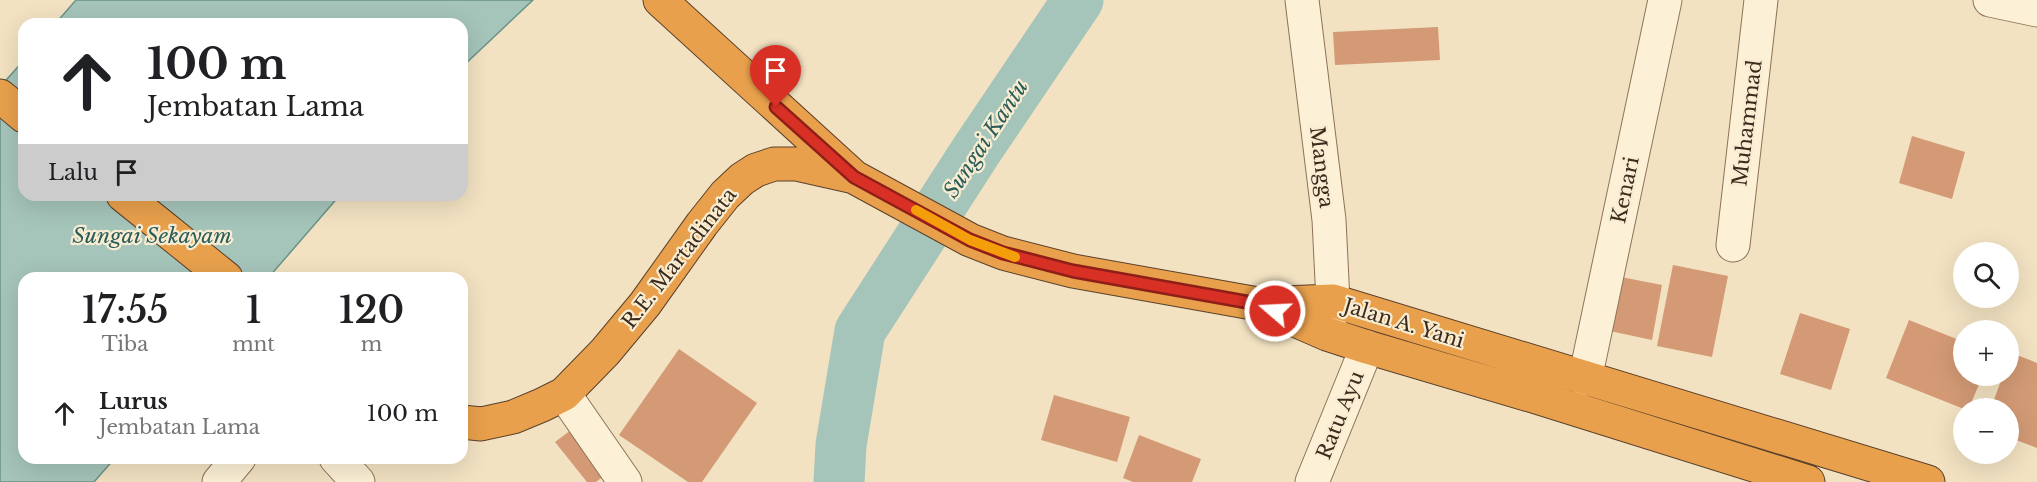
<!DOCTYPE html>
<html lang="id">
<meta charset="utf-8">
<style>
body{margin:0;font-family:"Libre Baskerville",serif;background:#f6f6f6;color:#202124;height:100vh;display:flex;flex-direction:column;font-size:22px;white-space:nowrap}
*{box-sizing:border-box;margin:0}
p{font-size:20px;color:#757577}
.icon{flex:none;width:33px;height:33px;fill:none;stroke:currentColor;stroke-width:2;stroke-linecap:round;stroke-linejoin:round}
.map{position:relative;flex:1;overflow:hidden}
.drawer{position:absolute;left:18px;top:272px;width:450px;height:192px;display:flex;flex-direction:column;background:#fff;border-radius:18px;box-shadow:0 6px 24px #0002}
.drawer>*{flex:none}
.hud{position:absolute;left:18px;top:18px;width:450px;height:183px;border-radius:18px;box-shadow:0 6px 24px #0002;background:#fff;color:#202124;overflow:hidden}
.tools{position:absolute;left:1953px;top:242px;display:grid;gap:12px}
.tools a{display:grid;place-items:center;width:66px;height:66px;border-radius:50%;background:#fff;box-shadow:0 6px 24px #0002;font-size:30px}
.pin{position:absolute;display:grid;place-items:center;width:51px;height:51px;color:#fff;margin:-62px -26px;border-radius:50% 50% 50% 0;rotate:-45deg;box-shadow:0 0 6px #0007}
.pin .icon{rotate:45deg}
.me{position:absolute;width:66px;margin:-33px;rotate:289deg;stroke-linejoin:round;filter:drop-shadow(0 0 4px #0008)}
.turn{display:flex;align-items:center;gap:21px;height:126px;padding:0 30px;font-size:27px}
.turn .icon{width:78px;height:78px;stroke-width:2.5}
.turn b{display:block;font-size:42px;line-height:51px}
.then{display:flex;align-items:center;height:57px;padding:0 30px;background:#0003;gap:12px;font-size:22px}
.eta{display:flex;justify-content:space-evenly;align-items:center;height:102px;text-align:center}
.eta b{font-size:36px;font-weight:600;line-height:42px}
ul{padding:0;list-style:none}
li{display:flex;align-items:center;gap:18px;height:78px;padding:0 30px}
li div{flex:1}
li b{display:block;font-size:22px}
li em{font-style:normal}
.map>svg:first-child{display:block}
.water{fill:#a5c4ba;stroke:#6a9388;stroke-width:1.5}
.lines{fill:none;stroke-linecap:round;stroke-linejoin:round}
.river{stroke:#a5c4ba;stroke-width:51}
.building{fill:#d39a75}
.minor-casing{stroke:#8d7357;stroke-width:35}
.highway-casing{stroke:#5b412c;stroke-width:35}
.minor{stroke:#fcf0d6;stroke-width:33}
.highway{stroke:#e8a04c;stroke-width:33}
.route-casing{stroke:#8d1f18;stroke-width:15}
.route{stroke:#d93025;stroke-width:10}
.slow{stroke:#f59e0b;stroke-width:10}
.labels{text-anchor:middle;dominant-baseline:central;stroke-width:4.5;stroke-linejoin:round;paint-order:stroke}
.street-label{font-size:20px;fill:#3c2b1d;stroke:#f8edd2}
.water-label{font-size:21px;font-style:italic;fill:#2b5d59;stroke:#f8edd2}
</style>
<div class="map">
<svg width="2037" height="482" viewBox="0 0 2037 482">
<rect width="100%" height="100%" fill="#f2e2c2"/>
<!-- water -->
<path class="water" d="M76 0H533L462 67V24H55Z
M24 60V195H340L269 277 24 278V458H115L94 482H0V87Z"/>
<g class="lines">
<!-- river -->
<path class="river" d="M839 482 841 445 860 331 976 151 1078 0"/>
</g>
<!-- building -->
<path class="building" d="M1438 27 1440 60 1335 65 1333 32Z
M1912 136 1965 152 1952 199 1899 183Z
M1673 265 1728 276 1712 357 1657 346Z
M1621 277 1662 285 1652 340 1610 331Z
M1800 313 1850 329 1831 390 1780 374Z
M1909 320 1964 342V375H1983L1969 408 1964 409 1886 378Z
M679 349 757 403 702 482H688L619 435Z
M2012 353 2037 363V448L2008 437V408H1991L2003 375H2008V362Z
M1054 395 1130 417 1117 462 1041 440Z
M579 424 614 468 596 482H587L555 442Z
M1139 435 1201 459 1192 482H1133L1123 478Z"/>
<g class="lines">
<defs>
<path id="minor" d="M1302 0 1329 220 1333 301 1328 329
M1990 0 2037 10
M1733 245 1761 0
M1585 379 1665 0
M564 394 625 482
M336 458 358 482
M219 482 239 458
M1312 482 1367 347"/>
<path id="highway" d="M660 0 853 176
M0 96 24 116
M123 195 226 278
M1265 307 1327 334 1367 347 1533 396 1808 482
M462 422 481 424 513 417 542 405 564 394 605 352 645 304 702 224 725 195 742 179 756 170 774 164H796L854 177 970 240 1003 253 1073 271 1258 304 1333 301 1928 482"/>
</defs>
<!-- minor casing -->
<use href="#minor" class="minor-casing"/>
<!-- highway casing -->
<use href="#highway" class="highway-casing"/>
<!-- minor -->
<use href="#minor" class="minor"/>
<!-- highway -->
<use href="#highway" class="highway"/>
</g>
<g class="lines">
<defs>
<path id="route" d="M776 107 854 177 970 240 1003 253 1073 271 1258 304 1275 311"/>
</defs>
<!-- route casing -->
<use href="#route" class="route-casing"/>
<!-- route -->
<use href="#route" class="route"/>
<!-- slow -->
<path class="slow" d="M916 210 970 240 1015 257"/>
</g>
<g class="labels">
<!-- street labels -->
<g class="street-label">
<text transform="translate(1747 123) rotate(-83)">Muhammad</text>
<text transform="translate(1322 167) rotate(83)">Mangga</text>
<text transform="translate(1625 190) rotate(-78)">Kenari</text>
<text transform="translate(679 258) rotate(-52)">R.E. Martadinata</text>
<text transform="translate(1404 323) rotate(17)">Jalan A. Yani</text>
<text transform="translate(1340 415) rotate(-68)">Ratu Ayu</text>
</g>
<!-- water labels -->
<g class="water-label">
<text transform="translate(986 139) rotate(-57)">Sungai Kantu</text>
<text x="152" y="236">Sungai Sekayam</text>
</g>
</g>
</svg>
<div class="tools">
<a><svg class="icon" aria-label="search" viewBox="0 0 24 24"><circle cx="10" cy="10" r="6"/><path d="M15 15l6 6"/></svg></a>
<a>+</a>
<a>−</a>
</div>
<div class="pin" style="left:776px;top:107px;background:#d93025"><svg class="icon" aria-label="arrive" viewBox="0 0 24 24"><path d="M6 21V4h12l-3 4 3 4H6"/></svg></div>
<svg class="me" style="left:1275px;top:311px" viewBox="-20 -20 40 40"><circle r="17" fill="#d93025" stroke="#fff" stroke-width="3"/><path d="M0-11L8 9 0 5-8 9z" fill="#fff"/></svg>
<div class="hud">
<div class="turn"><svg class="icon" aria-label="ahead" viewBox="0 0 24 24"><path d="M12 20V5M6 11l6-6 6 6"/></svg><div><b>100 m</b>Jembatan Lama</div></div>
<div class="then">Lalu<svg class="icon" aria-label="arrive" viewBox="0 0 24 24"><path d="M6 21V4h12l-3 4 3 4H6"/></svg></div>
</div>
<section class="drawer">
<div class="eta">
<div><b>17:55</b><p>Tiba</p></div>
<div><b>1</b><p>mnt</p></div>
<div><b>120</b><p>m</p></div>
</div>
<ul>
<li><svg class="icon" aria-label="ahead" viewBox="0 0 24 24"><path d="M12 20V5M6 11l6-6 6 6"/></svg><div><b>Lurus</b><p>Jembatan Lama</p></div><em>100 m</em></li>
</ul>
</section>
</div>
